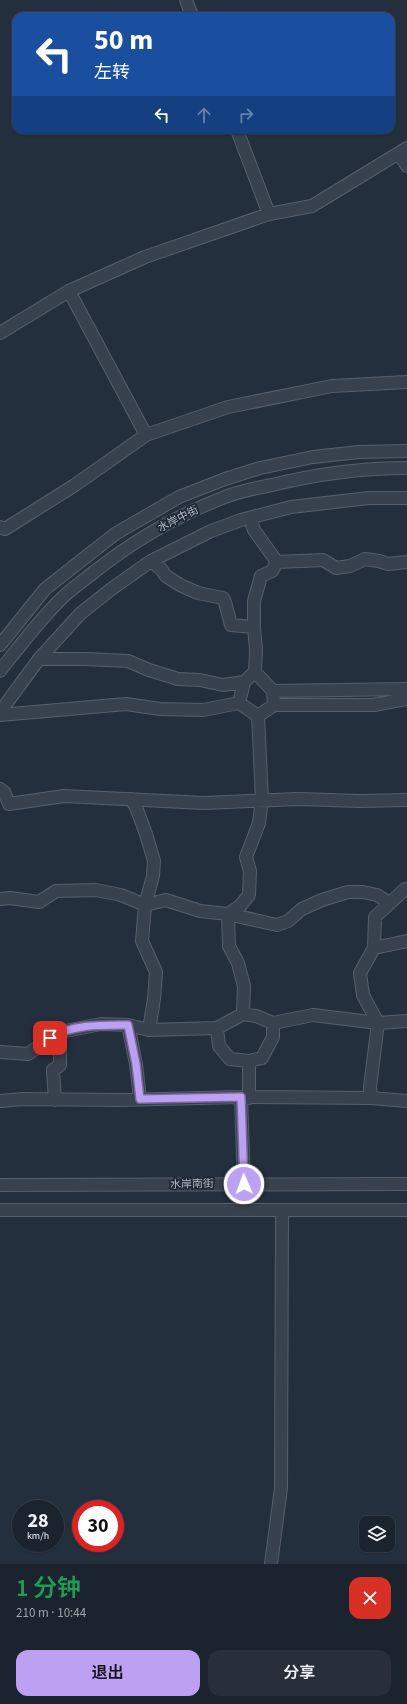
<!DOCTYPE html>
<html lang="zh">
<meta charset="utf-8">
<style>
body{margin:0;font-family:"Source Sans 3","Noto Sans SC",sans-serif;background:#282f3a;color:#f1f3f6;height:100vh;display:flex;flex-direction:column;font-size:15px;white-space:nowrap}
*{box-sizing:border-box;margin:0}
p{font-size:13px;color:#a0a4aa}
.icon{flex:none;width:22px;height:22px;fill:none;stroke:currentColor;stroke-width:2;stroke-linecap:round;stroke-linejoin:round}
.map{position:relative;height:1564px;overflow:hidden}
.side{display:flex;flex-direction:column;background:#1b232e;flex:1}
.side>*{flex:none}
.top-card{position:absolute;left:12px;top:12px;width:383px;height:122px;border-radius:12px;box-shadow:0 1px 3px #0004,0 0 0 1px #39404a;background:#1a4fa0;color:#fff;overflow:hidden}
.fabs{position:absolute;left:359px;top:1516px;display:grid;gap:8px}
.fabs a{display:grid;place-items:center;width:36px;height:36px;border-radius:8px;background:#1b232e;box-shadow:0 1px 3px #0004,0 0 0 1px #39404a;font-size:20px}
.speed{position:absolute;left:12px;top:1500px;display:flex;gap:8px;font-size:20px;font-weight:700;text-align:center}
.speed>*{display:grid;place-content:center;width:52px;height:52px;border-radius:50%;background:#1b232e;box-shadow:0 1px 3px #0004,0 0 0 1px #39404a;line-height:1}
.speed small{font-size:10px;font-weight:400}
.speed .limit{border:6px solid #d22;background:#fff;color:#111}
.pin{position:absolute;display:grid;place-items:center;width:34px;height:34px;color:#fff;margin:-17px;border-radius:8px;box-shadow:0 2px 6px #0006}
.me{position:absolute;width:44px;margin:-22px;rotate:358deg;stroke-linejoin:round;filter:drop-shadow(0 0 3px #0008)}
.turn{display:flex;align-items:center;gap:14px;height:84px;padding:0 16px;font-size:18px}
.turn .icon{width:52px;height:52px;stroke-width:2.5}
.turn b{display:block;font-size:28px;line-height:34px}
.lanes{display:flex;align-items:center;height:38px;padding:0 16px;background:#0003;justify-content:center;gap:20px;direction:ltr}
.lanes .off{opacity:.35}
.round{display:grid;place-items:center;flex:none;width:42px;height:42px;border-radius:12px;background:#282f3a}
.head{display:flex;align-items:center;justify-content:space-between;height:68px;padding:0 16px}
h1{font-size:24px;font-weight:600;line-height:30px;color:#1e9e55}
.cta{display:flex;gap:8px;margin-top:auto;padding:8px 16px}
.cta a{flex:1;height:46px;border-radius:12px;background:#bca0f2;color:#111;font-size:16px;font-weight:600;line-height:46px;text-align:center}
.cta a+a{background:#282f3a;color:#f1f3f6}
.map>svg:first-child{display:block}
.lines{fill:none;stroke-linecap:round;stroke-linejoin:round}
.minor-casing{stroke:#565f6c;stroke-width:14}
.minor{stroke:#38414e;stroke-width:12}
.route-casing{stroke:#7a689d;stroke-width:10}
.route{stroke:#bca0f2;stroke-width:7}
.labels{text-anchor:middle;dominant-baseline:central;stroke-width:3.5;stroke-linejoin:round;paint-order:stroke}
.street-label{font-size:11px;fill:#b4bcc9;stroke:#1d2633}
</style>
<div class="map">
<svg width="407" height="1564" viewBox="0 0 407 1564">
<rect width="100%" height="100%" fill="#242f3e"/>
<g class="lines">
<defs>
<path id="minor" d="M186 0 192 16
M237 130 269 214
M399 154 407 166
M69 291 146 435
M0 333 69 291 145 257 269 214 312 206 407 148
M250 518 254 530 277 562
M0 527 5 529 75 485 146 435 228 407 332 386 407 382
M254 627V601L261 576 272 571 277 562 323 560 336 568 350 566 365 559 379 561 388 564 407 562
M0 645 45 589 115 534 179 497 225 479 260 468 313 457 359 452 407 451
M39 659H85L128 661 149 670 178 679 200 680 223 685 244 682 255 672 256 650 254 627 231 625 225 602 223 598 198 593 180 585 166 576 161 569 151 561
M0 671C19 647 37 623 59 601 69 590 82 582 94 572 133 541 178 515 225 497 240 491 256 488 272 485 317 474 361 468 407 468
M244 682 239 703 258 716
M273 691 407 689
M274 705H374L407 699
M0 712 39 659 80 614 110 590 151 561 211 531 241 520 291 507 369 498H407
M0 715 126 704 160 709 203 710 239 703
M0 789 4 792 9 804 64 796 204 803 298 799 360 801 407 800
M131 799 136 807 146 834 154 861 153 876 145 905 142 941 156 972 154 999 149 1030
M0 899 10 898 39 902 56 891 96 890 121 895 145 905 166 900 200 911 228 914 277 925 288 921 302 909 322 900 348 892H363L377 895 389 903
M374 948 375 917 405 889H407
M243 1014 217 1028 219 1046 230 1059 249 1061
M273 1023 313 1015 378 1023 407 1021
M128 1025 136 1064 140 1099
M0 1052 28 1054 60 1032 101 1024 128 1025 149 1030 217 1028
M249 1098V1061L262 1058 273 1037V1023L256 1016 243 1014 244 986 238 963 229 946 228 914 240 906 249 895 250 871 246 857 259 823 262 800 258 716 274 705 273 691 255 672
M371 1098 370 1087 378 1023 363 995 360 973 374 948 407 941
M55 1100 53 1070 60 1065V1032
M0 1101 23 1099 118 1100 241 1097
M244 1184 241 1097 371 1098 407 1101
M0 1185 407 1184
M0 1210H407
M271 1564 281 1488 282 1211"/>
</defs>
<!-- minor casing -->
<use href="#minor" class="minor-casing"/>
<!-- minor -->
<use href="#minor" class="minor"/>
</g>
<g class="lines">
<defs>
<path id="route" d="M50 1038C73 1024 102 1025 128 1025L136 1064 140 1099 241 1097 244 1184"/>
</defs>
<!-- route casing -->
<use href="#route" class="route-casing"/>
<!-- route -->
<use href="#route" class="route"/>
</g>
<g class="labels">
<!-- street labels -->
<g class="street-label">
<text transform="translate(178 519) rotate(-27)">水岸中街</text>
<text transform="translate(192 1184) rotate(-1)">水岸南街</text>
</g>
</g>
</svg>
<div class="fabs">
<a><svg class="icon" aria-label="layers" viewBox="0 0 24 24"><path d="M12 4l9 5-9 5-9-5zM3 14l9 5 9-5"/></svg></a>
</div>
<div class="speed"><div>28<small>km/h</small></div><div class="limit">30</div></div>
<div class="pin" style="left:50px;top:1038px;background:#d93025"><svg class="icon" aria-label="arrive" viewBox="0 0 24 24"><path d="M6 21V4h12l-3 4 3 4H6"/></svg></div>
<svg class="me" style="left:244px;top:1184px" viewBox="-20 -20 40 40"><circle r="17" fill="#bca0f2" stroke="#fff" stroke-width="3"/><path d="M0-11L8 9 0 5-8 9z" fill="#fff"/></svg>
<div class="top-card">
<div class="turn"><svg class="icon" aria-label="left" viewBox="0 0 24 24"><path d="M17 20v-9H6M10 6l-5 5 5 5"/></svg><div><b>50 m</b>左转</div></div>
<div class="lanes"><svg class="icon" aria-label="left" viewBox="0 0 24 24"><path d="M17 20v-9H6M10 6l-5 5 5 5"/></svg><svg class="icon off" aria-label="ahead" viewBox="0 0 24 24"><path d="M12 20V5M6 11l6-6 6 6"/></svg><svg class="icon off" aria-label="right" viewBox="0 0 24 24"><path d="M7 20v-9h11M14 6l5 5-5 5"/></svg></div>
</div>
</div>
<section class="side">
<div class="head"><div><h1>1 分钟</h1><p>210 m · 10:44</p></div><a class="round" style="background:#d93025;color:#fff"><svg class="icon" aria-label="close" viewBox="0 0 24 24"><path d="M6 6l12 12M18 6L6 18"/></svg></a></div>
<div class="cta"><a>退出</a><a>分享</a></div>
</section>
